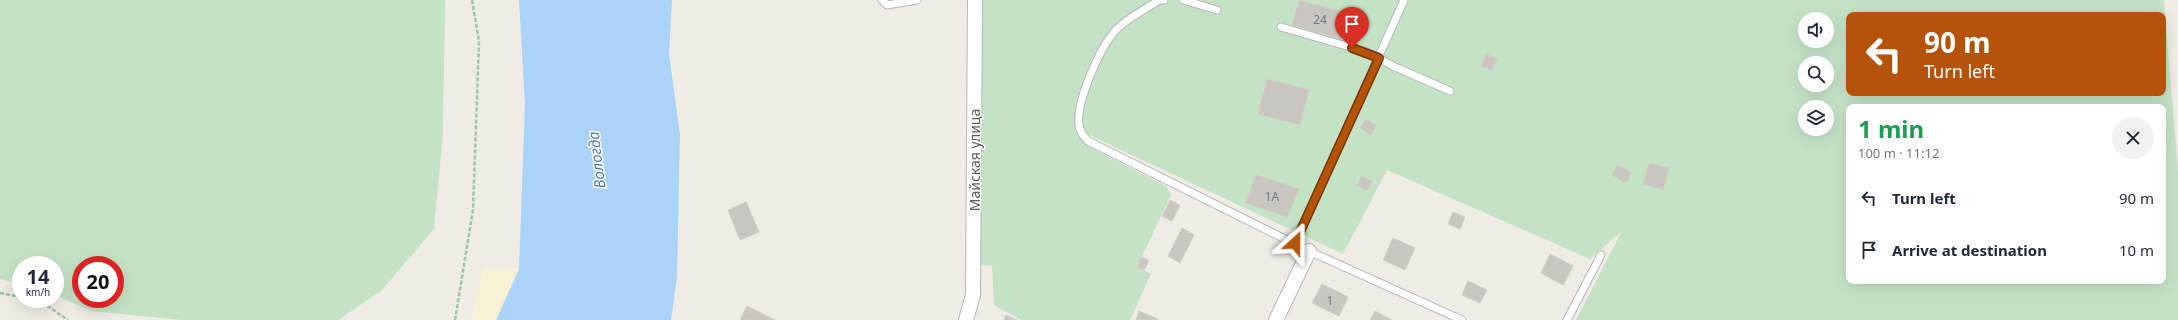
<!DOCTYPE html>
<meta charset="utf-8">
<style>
body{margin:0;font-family:"Noto Sans",sans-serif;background:#f2f2f3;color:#1f2937;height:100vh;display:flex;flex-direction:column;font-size:15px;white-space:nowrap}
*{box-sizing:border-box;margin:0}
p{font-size:13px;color:#747a83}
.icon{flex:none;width:22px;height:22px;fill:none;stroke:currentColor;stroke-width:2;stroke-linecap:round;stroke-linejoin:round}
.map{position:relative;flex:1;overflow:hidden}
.panel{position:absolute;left:1846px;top:104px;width:320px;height:180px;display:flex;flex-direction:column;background:#fff;border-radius:8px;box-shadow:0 4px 16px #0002}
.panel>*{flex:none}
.banner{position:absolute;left:1846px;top:12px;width:320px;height:84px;border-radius:8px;box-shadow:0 4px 16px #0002;background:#b45309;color:#fff;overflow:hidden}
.buttons{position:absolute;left:1798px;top:12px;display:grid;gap:8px}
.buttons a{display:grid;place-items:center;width:36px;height:36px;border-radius:50%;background:#fff;box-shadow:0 4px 16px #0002;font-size:20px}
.speed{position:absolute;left:12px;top:256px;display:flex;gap:8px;font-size:20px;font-weight:700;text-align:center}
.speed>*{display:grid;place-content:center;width:52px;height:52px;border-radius:50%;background:#fff;box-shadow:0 4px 16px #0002;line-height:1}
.speed small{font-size:10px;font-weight:400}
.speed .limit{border:6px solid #d22;background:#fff;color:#111}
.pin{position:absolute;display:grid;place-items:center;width:34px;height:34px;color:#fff;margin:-41px -17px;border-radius:50% 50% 50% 0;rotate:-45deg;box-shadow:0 0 4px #0007}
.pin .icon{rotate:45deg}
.me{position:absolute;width:44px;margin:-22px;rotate:24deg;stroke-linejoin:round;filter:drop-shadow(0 0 3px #0008)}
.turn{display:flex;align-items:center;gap:14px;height:84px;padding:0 12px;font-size:18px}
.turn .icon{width:52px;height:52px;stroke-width:2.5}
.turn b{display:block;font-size:28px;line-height:34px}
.round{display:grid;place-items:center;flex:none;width:42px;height:42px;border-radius:21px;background:#f2f2f3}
.overview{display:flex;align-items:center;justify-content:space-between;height:68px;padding:0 12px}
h1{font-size:24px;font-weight:700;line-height:30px;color:#1e9e55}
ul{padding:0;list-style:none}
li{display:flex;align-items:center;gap:12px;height:52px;padding:0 12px}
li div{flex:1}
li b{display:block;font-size:15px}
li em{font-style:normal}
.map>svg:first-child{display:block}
.green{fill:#c4e3c5;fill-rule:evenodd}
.sand{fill:#f7f1d6}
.water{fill:#abd2f7}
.building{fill:#c9c6c2;stroke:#d2cec4}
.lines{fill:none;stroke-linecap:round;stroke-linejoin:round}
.lane-casing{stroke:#b5b6ba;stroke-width:9}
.street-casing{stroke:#b5b6ba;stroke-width:16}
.path{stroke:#9ec3ab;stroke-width:2.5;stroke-dasharray:4 2;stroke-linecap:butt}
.lane{stroke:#fff;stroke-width:7}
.street{stroke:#fff;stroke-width:14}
.route-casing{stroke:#753606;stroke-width:10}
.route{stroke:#b45309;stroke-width:7}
.labels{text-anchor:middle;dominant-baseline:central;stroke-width:3;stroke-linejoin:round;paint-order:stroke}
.number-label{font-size:12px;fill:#78797c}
.street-label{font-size:14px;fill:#5d5f64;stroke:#fff}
.water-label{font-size:15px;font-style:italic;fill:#4d78b0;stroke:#fff}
</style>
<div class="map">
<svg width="2178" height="320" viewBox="0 0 2178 320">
<rect width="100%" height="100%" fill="#eeece5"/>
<!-- green -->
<path class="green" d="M0 0H445L443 133 434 229 381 291 338 320H182L91 311 55 295V265H21V284L0 279ZM81 265H115V299H81Z
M980 0H2164L2178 172V320H1576L1622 231 1590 259 1387 170 1343 254 1074 128 1085 144 1095 150 1166 186 1171 195 1137 267 1151 274 1130 320H1021L994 305 992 266 978 264ZM1849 15H2163V93H1849ZM1805 19H1827V41H1805ZM1805 63H1827V85H1805ZM1805 107H1827V129H1805ZM1849 107H2163V281H1849Z"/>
<!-- sand -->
<path class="sand" d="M483 268 519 269 496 320H471Z"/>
<!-- water -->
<path class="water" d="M519 0H672L669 54 680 135 677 277 671 320H496L519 269 525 104Z"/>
<!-- building -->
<path class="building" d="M1299 0 1348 13 1341 39 1292 25Z
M1486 54 1497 59 1492 70 1481 66Z
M1267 79 1309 90 1300 125 1258 114Z
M1366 119 1376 126 1371 135 1360 128Z
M1649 163 1669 168 1663 190 1643 184Z
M1618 165 1632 173 1626 183 1612 175Z
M1256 175 1299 189 1287 217 1246 203Z
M1362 176 1372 181 1367 191 1357 186Z
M1170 200 1180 205 1172 221 1162 216Z
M746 202 759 232 740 240 728 210Z
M1453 212 1465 217 1460 229 1448 224Z
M1182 228 1194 235 1180 263 1168 256Z
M1393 238 1415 248 1405 270 1383 260Z
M1550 254 1573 266 1563 285 1541 273Z
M1142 257 1149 261 1144 270 1137 267Z
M1468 281 1487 290 1480 303 1462 295Z
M1322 284 1348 297 1339 316 1312 303Z
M747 306 775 320H740Z
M1139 311 1158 319V320H1136Z
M1375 311 1392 320H1370Z
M1006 315 1017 320H1004Z"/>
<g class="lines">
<defs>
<path id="lane" d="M882 0 887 5 917 0
M1164 0H1159C1145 10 1125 19 1114 32 1099 50 1076 102 1079 125 1080 132 1084 137 1088 141L1309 251 1462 320
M1183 0 1217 10
M1281 27 1367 52 1393 66 1450 91
M1295 243 1404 0
M1567 320 1601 255"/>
<path id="street" d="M966 320 973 295 975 0
M1276 320 1309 251"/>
</defs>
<!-- lane casing -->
<use href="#lane" class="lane-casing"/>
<!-- street casing -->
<use href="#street" class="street-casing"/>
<!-- path -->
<path class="path" d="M0 293 21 297
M31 299 40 301 68 320
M455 320 473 210 479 41 472 0"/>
<!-- lane -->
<use href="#lane" class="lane"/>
<!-- street -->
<use href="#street" class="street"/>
</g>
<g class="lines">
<defs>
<path id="route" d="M1295 243 1379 58 1352 48"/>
</defs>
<!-- route casing -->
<use href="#route" class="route-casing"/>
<!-- route -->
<use href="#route" class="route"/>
</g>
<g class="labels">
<!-- number labels -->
<g class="number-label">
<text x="1320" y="19">24</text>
<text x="1272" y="196">1А</text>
<text x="1330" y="300">1</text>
</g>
<!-- street labels -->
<g class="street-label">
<text transform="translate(974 160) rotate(-90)">Майская улица</text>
</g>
<!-- water labels -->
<g class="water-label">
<text transform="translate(596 160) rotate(-97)">Вологда</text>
</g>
</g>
</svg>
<div class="buttons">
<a><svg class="icon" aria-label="sound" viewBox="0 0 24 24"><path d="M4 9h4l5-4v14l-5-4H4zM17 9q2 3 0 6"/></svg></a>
<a><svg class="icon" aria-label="search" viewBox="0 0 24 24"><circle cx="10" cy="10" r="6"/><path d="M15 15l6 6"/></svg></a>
<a><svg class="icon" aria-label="layers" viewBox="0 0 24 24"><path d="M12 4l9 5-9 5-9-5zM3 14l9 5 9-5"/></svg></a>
</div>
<div class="speed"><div>14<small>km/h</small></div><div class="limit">20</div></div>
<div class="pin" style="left:1352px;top:48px;background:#d93025"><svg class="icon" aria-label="arrive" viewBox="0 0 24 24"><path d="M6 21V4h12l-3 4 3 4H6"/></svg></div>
<svg class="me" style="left:1295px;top:243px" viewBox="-20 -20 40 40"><path d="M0-17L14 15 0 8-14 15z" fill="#b45309" stroke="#fff" stroke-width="4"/></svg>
<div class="banner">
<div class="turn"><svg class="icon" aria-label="left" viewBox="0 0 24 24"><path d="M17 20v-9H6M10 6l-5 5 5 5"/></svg><div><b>90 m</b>Turn left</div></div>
</div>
<section class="panel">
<div class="overview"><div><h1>1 min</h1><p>100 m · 11:12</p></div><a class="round"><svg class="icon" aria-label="close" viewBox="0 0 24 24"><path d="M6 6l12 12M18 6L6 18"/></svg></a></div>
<ul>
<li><svg class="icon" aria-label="left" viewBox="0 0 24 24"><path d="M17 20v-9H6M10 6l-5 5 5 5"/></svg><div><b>Turn left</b></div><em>90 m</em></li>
<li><svg class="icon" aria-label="arrive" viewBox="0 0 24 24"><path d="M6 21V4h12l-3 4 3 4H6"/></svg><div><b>Arrive at destination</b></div><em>10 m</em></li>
</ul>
</section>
</div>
